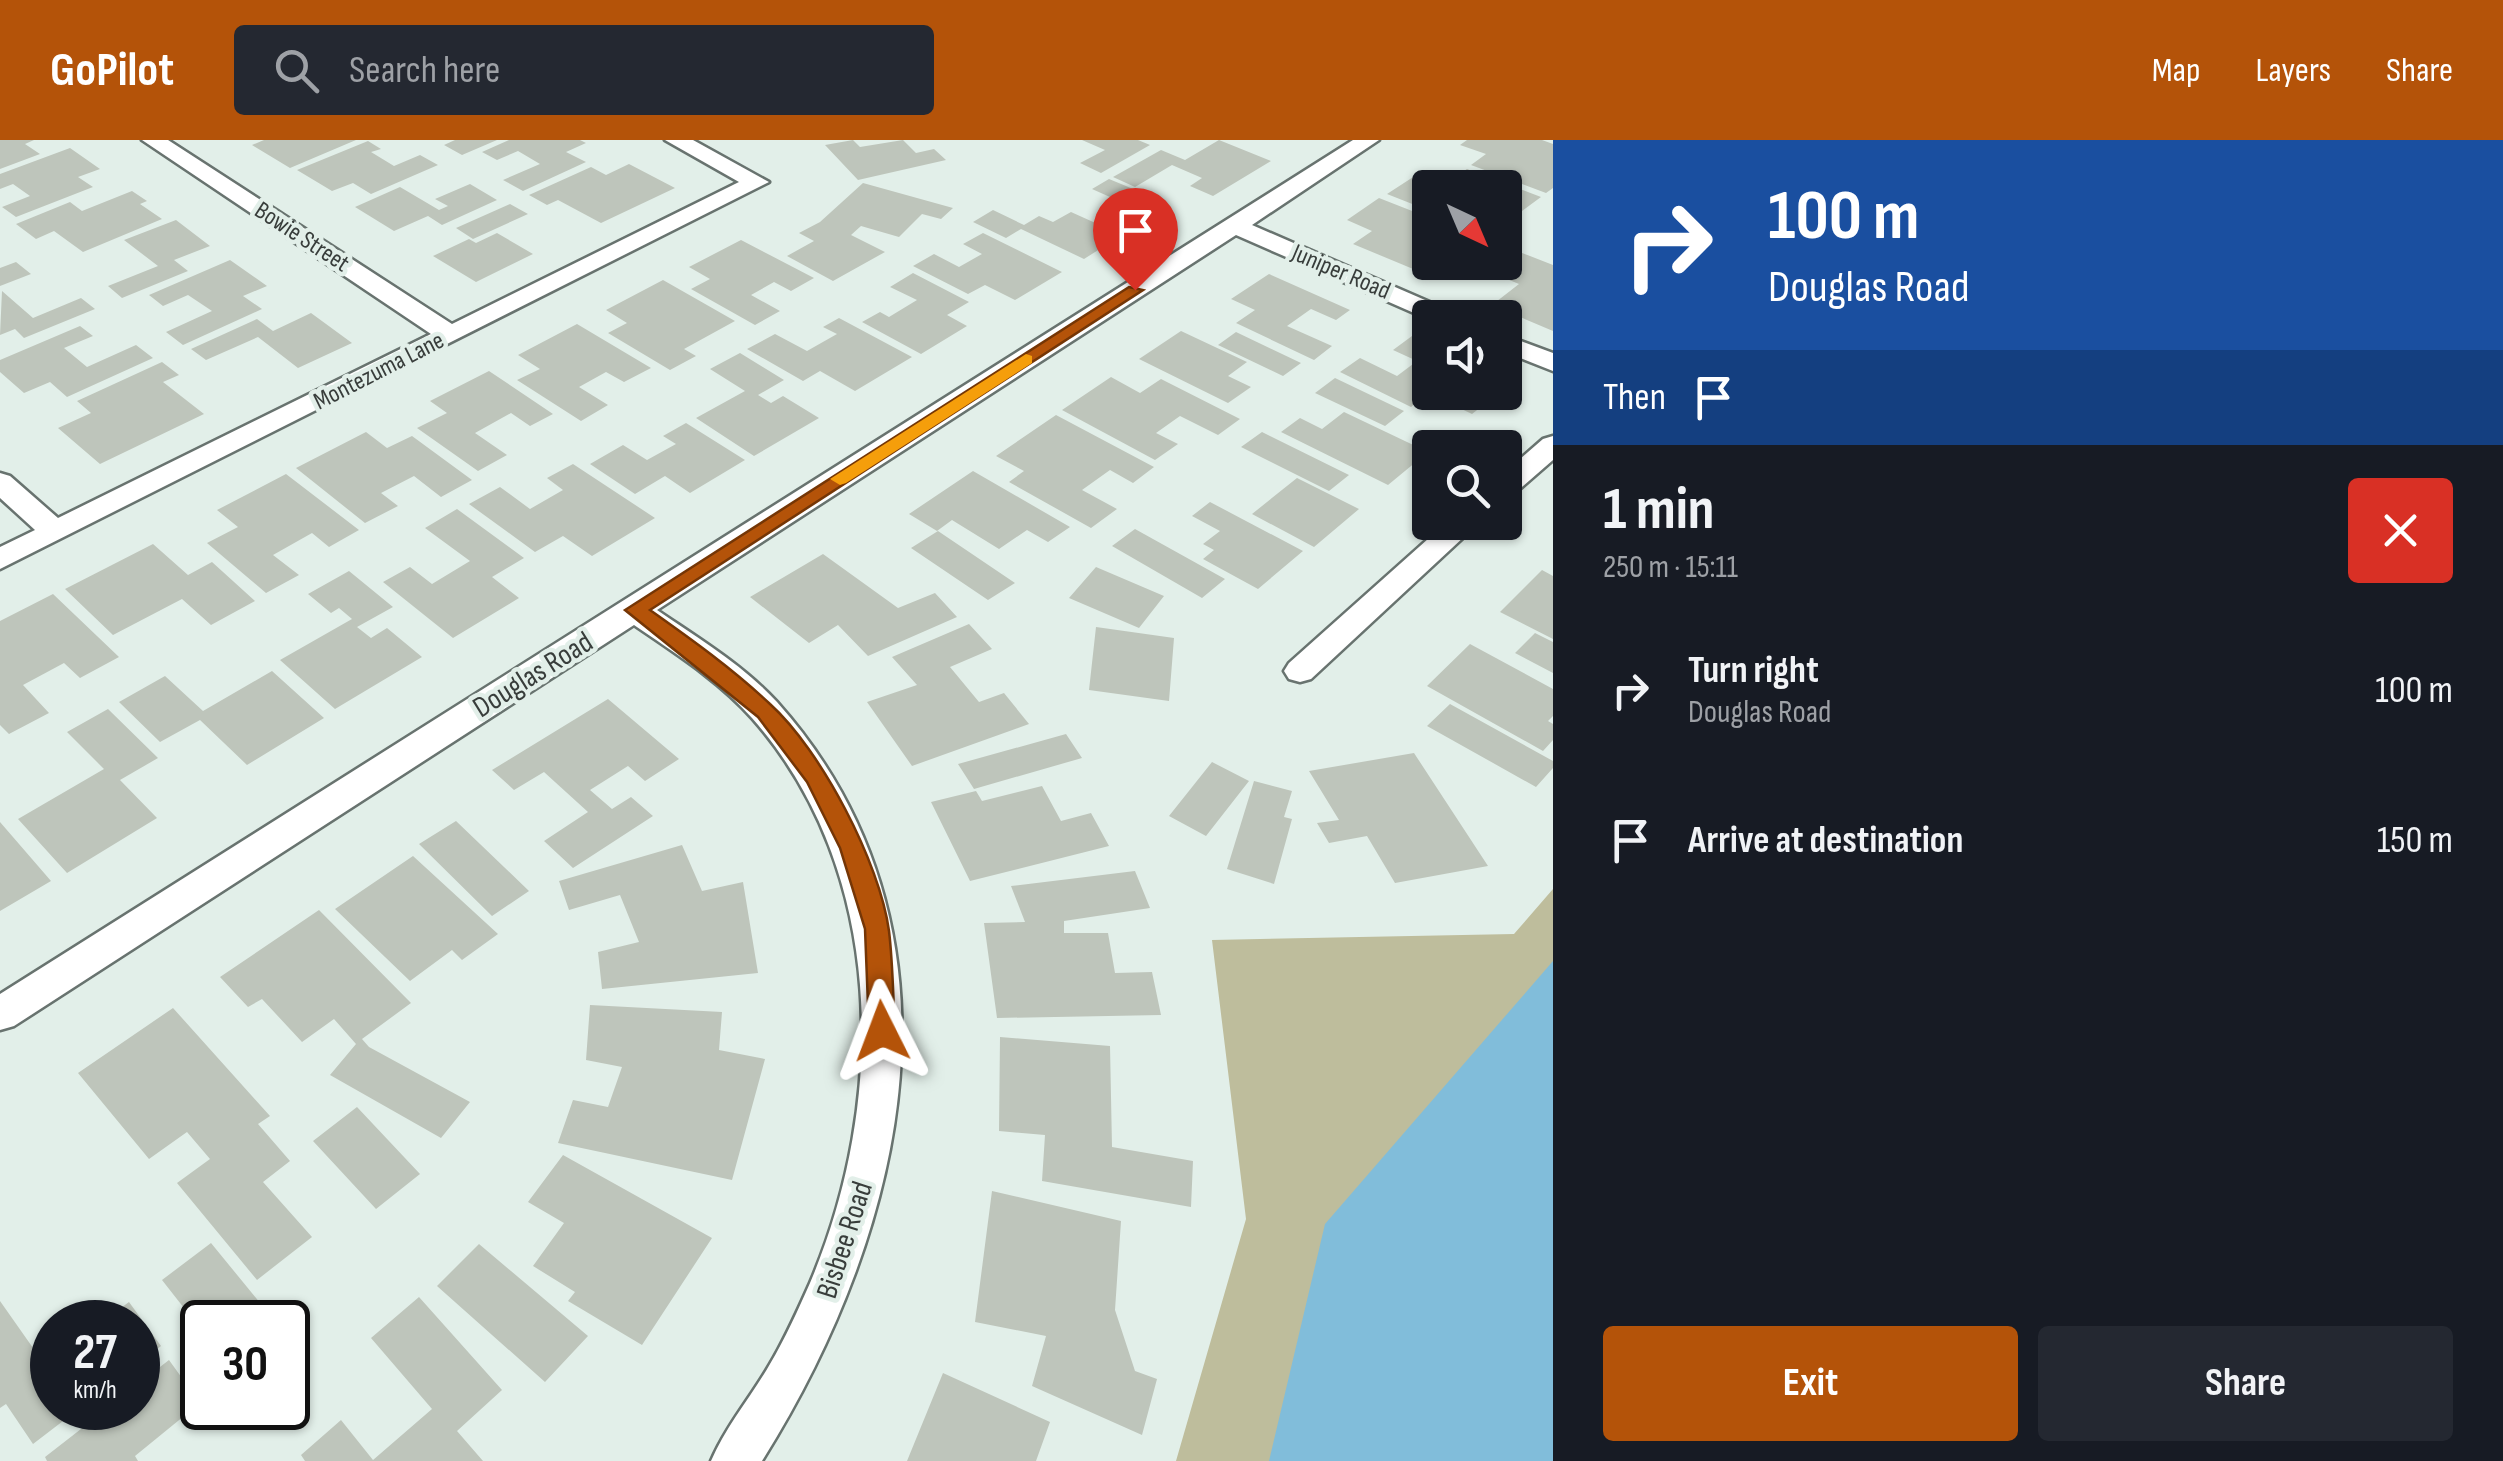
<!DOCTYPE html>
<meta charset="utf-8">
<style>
body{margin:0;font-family:"Sofia Sans Condensed",sans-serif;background:#242831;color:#f1f3f6;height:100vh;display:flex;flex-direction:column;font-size:38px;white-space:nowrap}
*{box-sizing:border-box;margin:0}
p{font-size:32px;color:#9ea1a6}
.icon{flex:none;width:55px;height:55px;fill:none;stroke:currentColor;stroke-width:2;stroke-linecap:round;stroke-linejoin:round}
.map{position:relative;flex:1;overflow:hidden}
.details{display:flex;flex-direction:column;background:#171b24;width:950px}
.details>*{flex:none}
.guide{background:#1a4fa0;color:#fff;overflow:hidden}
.needle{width:65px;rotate:136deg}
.buttons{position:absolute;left:1412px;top:30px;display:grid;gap:20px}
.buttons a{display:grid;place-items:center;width:110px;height:110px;border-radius:10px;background:#171b24;box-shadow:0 2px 8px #0004;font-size:50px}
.speed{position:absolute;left:30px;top:1160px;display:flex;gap:20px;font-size:50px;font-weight:700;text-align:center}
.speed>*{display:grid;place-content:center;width:130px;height:130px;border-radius:50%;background:#171b24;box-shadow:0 2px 8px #0004;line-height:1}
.speed small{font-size:25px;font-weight:400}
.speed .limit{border:5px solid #111;border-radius:15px;background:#fff;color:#111}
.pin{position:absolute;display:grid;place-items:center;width:85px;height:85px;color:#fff;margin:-102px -42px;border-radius:50% 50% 50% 0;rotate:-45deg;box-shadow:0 0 10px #0007}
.pin .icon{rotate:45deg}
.me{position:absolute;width:110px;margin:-55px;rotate:357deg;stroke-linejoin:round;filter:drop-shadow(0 0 8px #0008)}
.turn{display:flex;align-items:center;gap:35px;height:210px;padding:0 50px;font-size:45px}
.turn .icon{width:130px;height:130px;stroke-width:2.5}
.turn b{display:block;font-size:70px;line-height:85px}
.then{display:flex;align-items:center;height:95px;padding:0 50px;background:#0003;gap:20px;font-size:38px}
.round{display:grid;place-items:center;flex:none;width:105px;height:105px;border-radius:10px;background:#242831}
.overview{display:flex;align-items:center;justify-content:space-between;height:170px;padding:0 50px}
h1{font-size:60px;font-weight:700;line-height:75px}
.action{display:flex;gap:20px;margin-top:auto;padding:20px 50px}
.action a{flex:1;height:115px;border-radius:10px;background:#b45309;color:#fff;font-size:40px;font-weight:700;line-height:115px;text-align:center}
.action a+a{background:#242831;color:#f1f3f6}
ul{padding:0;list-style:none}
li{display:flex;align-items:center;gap:30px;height:150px;padding:0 50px}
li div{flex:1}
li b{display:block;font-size:38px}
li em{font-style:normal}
header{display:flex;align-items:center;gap:60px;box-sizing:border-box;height:140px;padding:0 50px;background:#b45309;color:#fff}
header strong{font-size:48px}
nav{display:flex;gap:55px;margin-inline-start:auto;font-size:35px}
.search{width:700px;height:90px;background:#242831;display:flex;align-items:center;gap:25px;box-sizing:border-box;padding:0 35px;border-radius:10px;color:#9ea1a6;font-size:38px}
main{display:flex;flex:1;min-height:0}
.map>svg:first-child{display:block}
.green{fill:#bebd9c}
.water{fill:#81bdda}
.building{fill:#bec5bb}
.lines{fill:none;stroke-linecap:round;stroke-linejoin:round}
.street-casing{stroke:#68736f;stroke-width:5}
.street{fill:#fff;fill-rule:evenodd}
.route{fill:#b45309;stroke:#753606;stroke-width:2.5}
.slow{fill:#f59e0b}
.labels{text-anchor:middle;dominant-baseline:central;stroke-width:9;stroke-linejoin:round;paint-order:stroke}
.far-street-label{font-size:25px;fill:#383d3b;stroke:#e2efe9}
.street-label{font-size:30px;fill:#383d3b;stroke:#e2efe9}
</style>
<header>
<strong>GoPilot</strong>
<div class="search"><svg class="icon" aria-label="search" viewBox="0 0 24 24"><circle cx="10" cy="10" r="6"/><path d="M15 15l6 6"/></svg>Search here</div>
<nav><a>Map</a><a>Layers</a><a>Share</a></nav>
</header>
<main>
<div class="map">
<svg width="1553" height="1321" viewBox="0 0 1553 1321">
<rect width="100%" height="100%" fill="#e2efe9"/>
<!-- green -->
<path class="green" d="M1553 749V1321H1176L1246 1079 1212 800 1514 794Z"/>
<!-- water -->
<path class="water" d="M1553 821V1321H1269L1325 1084Z"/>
<!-- building -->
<path class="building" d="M0 0H34L25 4 40 14 0 29Z
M264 0H356L290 28 252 5Z
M455 0H497L462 15 444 5Z
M509 0H580L586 3 566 12 586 22 523 51 503 40 540 24 518 11 497 20 482 12Z
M853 0 860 7 903 0 916 13 934 9 946 20 858 40 825 5Z
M1082 0H1138L1150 5 1101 33 1080 23 1105 10Z
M1219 0 1271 21 1213 56 1190 46 1202 38 1172 25 1135 47 1113 37 1161 10 1185 20Z
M1467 0H1542L1553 4V48L1546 53 1471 25 1486 14 1460 5Z
M368 1 381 9 371 12 394 26 420 15 438 25 371 54 353 43 332 51 297 30Z
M70 8 100 29 78 37 93 47 16 77 2 67 30 56 13 44 0 49V34Z
M629 24 675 48 601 83 558 60 547 65 529 55 591 27 606 35Z
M1467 29 1541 57 1518 74 1505 69V48H1430V71L1387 54 1424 30 1450 40Z
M1109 39 1155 58 1137 69 1092 49Z
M863 43 953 68 941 79 922 74 899 97 861 86 851 95 885 112 833 141 787 116 814 101 799 93 820 82Z
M470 44 497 60 442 85 428 76 394 91 355 67 400 47 439 70 448 66 435 59Z
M132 51 147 61 140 64 162 79 83 112 54 91 36 99 16 84 70 62 82 71Z
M1379 58 1430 78V122H1448L1430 136 1353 104 1372 91 1347 80Z
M510 64 528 74 473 99 456 88Z
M993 70 1024 85 1039 76 1053 82 1071 72 1122 95 1084 119 1021 89 1006 98 973 82Z
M176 80 210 106 174 120 188 131 122 158 108 146 158 126 124 100Z
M497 93 533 114 476 142 433 116 469 99 476 103Z
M983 93 1062 132 1015 160 985 145 968 154 913 126 934 114 959 127 982 114 963 104Z
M741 100 814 138 791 151 774 142 751 155 780 171 755 185 691 149 710 139 689 127Z
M1507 107 1553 125V191L1492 165 1519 144 1480 128 1487 122H1505Z
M230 120 267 146 243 156 262 169 183 205 166 192 212 171 188 155 163 166 149 155Z
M16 122 31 134 0 146V128Z
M913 133 969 162 947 175 967 186 921 214 862 182 880 172 889 177 917 160 890 147Z
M1269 134 1350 170 1336 180 1311 169 1287 186 1332 206 1314 220 1236 183 1255 170 1231 159Z
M663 140 735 181 684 209 696 216 670 230 608 193 627 183 606 170Z
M2 151 33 178 81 158 95 169 24 198 15 189 0 195Z
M311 173 352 203 298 228 258 197 206 220 191 209 257 179 273 191Z
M839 178 912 217 855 251 820 231 803 241 747 209 775 194 807 211 837 194 823 187Z
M577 184 651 228 624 242 606 232 579 247 608 265 581 281 517 240 540 229 518 215Z
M80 186 93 196 64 208 87 227 136 205 153 218 67 257 50 242 24 253 0 232V220Z
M1181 191 1247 222 1228 236 1251 247 1228 263 1139 219Z
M1236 192 1301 223 1283 236 1218 205Z
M1412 196 1430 204V252H1500L1472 274 1428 253 1411 267 1340 232 1360 218 1397 236 1417 221 1393 210Z
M740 213 784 240 758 255 771 263 783 256 819 278 754 316 696 278 745 251 710 229Z
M162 222 179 235 163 242 204 274 100 324 58 288 91 273 77 261Z
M489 231 553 274 530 286 511 273 475 293 507 315 478 331 417 288 447 273 430 261Z
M1111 237 1140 253 1161 239 1240 279 1218 295 1180 276 1156 293 1178 304 1155 320 1062 270Z
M1335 238 1404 271 1385 286 1315 253Z
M1344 272 1428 312 1388 345 1281 292 1300 278 1322 289Z
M1056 275 1154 327 1133 343 1110 330 1082 350 1117 369 1091 388 1009 342 1024 331 996 316Z
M686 283 745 320 690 353 665 336 635 354 590 324 623 305 647 320 676 304 663 296Z
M366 292 387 308 412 296 472 340 441 357 414 336 381 353 398 366 365 383 296 328Z
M1262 292 1349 335 1329 351 1241 307Z
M573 324 655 378 592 416 563 396 535 412 469 364 500 347 530 369 563 350 547 338Z
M973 331 1070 387 1048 402 1027 390 999 409 952 380 937 391 909 374Z
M286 334 359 390 329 407 312 393 273 415 299 435 266 453 207 403 238 387 217 370Z
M1297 338 1359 369 1314 407 1252 374Z
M1210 362 1303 411 1258 449 1203 419 1214 410 1203 404 1220 391 1192 376Z
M457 369 524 418 492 437 519 458 453 498 383 442 410 427 432 444 470 421 425 388Z
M1135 389 1225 439 1202 458 1112 406Z
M938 391 1015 443 988 460 911 408Z
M153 404 188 435 212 422 255 461 211 485 182 459 113 495 65 449Z
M823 414 898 468 935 453 957 477 868 516 838 485 809 503 750 457Z
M1096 427 1164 456 1139 488 1069 458Z
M1542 430 1553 436V499L1500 472Z
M349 431 393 467 357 487 371 498 387 488 422 517 335 569 280 520 352 479 339 468 331 473 308 454Z
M53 454 119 517 80 538 64 523 23 545 49 573 9 594 0 585V481Z
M969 484 992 509 950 527 979 562 1004 553 1029 584 912 626 867 562 917 545 892 517Z
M1096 487 1174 498 1169 561 1089 550Z
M1535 493 1553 502V533L1515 513Z
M1470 504 1553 549V576L1548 581 1553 584V600L1543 611 1427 546Z
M272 531 324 578 247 625 200 580 160 602 119 562 165 536 203 571Z
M608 559 679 619 645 641 628 626 590 650 612 669 631 657 653 676 573 728 544 701 588 672 544 632 514 650 492 630Z
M1450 564 1553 621V628L1536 647 1427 586Z
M108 569 158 618 120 640 157 678 67 733 18 679 104 629 67 592Z
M1066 594 1082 618 974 649 958 624Z
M1414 613 1488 726 1395 743 1367 696 1329 703 1317 683 1339 680 1309 631Z
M1212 622 1249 641 1206 696 1169 676Z
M1254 641 1292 651 1284 677 1292 679 1274 744 1227 729Z
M1042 646 1061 681 1091 673 1109 706 970 741 931 662 976 651 982 661Z
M456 681 529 751 492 776 419 704Z
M0 682 51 741 0 771Z
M682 705 702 751 743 742 758 833 602 849 598 812 639 802 620 755 569 770 559 741Z
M413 716 498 794 462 820 452 810 410 841 335 769Z
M1135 731 1150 768 1064 781V793H1108L1115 833 1152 832 1161 875 997 878 984 783 1025 782 1011 746Z
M319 770 411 863 362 899 369 907 470 962 441 998 330 935 356 904 334 879 302 902 262 859 248 867 220 837Z
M590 865 722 872 719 910 765 919 732 1040 558 1003 573 960 608 967 622 927 586 920Z
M173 868 270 976 258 984 290 1021 263 1042 312 1097 257 1140 177 1043 210 1019 187 992 149 1019 78 933Z
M1000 897 1110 906 1112 1007 1193 1021 1191 1067 1042 1041 1045 995 999 991Z
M357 967 420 1034 376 1069 313 1001Z
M563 1015 712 1098 642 1205 568 1161 575 1152 533 1126 564 1083 528 1062Z
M992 1051 1121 1081 1115 1170 1135 1231 1157 1239 1142 1295 1032 1246 1046 1196 975 1182Z
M211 1103 274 1180 271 1182H202V1191L162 1140Z
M479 1104 588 1196 545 1242 437 1146Z
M419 1157 502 1250 457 1291 483 1321H305L301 1315 341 1280 373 1320 432 1269 371 1198Z
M0 1161 45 1225 52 1219V1268H80L33 1304 6 1264 0 1268Z
M129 1162 161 1206 138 1224V1182H102Z
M169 1220 200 1263 135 1316 138 1321H47L45 1317 108 1268H138V1244Z
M943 1233 1050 1282 1036 1321H907Z"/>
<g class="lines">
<defs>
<path id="street" d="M142 0H168L452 184 739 42 665 0H693L769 42 0 429V407L35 390 0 358V333L10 336 58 378 431 194Z
M1353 0H1379L1252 85 1455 173 1459 178 1430 180 1236 95 657 470C698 498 743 525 777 562 978 787 908 1088 762 1321H711C726 1286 751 1257 770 1224 785 1199 798 1170 810 1143 887 962 887 731 752 578 719 541 675 513 634 485L14 886 0 890V854Z
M1505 195 1553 213V231L1505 212Z
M1553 296V320L1515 353 1505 356V332L1543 299Z
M1447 382H1480L1311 539 1300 542 1289 539 1284 531 1289 523Z"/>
</defs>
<!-- street casing -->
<use href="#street" class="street-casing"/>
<!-- street -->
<use href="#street" class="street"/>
</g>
<!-- route -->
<path class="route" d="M1129 147 1143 150 650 470C691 499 733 529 770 564 821 610 880 723 889 791 893 824 893 858 895 891L891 898 882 902 873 898 869 891 865 789 840 708 807 642 758 577 625 470Z"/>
<!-- slow -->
<path class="slow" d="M1026 214 1032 216V223L846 343 840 345 830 339Z"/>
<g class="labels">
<!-- far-street labels -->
<g class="far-street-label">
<text transform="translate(302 97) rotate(33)">Bowie Street</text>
<text transform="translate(1341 132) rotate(23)">Juniper Road</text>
<text transform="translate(379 231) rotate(-27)">Montezuma Lane</text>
</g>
<!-- street labels -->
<g class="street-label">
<text transform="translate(533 535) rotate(-32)">Douglas Road</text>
<text transform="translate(845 1100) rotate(-72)">Bisbee Road</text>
</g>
</g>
</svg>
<div class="buttons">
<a><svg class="needle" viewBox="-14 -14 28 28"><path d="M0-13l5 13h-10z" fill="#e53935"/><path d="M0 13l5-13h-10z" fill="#9ea1a6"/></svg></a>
<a><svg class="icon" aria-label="sound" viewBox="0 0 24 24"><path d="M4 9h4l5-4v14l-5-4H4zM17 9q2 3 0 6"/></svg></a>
<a><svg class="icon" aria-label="search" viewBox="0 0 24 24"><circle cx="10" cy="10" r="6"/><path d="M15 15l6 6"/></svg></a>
</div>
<div class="speed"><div>27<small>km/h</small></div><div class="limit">30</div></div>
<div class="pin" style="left:1135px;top:150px;background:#d93025"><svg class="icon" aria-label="arrive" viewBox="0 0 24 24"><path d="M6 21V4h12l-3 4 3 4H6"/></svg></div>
<svg class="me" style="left:882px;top:891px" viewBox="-20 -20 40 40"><path d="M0-17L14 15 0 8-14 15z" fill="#b45309" stroke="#fff" stroke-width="4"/></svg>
</div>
<section class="details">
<div class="guide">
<div class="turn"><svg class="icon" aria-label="right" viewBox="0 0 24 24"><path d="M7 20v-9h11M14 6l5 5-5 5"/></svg><div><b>100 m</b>Douglas Road</div></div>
<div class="then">Then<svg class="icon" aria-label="arrive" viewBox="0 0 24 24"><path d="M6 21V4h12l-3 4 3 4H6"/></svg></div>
</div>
<div class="overview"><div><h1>1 min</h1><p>250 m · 15:11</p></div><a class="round" style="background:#d93025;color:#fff"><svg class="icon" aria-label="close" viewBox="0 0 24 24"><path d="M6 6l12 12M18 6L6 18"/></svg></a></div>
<ul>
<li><svg class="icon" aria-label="right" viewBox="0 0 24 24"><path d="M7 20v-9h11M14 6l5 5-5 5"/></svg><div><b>Turn right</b><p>Douglas Road</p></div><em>100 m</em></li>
<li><svg class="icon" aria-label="arrive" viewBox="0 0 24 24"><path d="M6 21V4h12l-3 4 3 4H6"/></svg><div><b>Arrive at destination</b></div><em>150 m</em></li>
</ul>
<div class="action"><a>Exit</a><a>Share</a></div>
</section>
</main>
